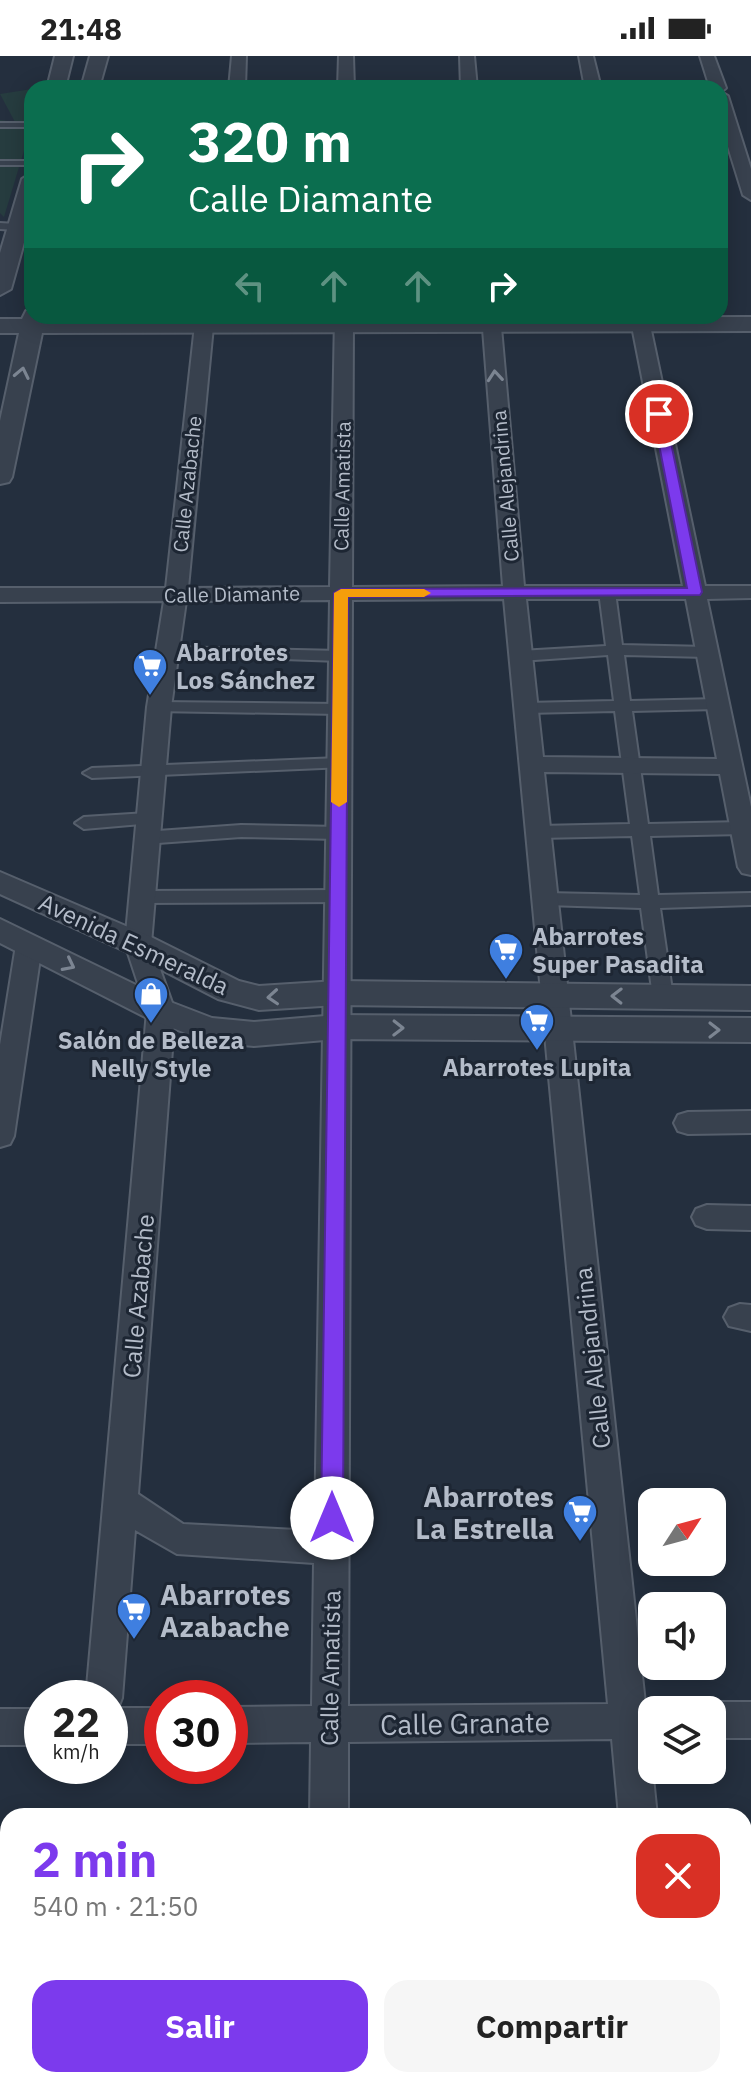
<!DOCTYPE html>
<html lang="es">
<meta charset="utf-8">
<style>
body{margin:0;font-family:"IBM Plex Sans",sans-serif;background:#f6f6f6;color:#222;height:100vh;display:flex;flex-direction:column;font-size:30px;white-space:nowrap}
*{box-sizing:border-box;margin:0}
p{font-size:26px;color:#767676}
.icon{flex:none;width:44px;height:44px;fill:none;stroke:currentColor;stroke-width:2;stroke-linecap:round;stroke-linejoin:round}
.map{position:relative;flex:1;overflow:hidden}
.panel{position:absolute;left:0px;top:1752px;width:752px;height:280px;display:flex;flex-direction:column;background:#fff;border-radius:24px 24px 0 0;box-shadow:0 4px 20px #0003}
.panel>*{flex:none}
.banner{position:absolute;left:24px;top:24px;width:704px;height:244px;border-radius:24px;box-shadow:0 4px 20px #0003;background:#0b6e4f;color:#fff;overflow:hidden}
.needle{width:52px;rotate:54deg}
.controls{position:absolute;left:638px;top:1432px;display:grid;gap:16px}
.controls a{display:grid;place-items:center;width:88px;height:88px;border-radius:16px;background:#fff;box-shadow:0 4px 20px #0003;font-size:40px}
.speed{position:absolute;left:24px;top:1624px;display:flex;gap:16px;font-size:40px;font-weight:700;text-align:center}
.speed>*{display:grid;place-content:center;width:104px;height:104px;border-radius:50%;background:#fff;box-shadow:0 4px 20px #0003;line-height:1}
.speed small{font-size:20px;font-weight:400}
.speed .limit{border:12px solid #d22;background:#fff;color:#111}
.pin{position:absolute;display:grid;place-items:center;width:68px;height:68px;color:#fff;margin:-34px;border:4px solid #fff;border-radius:50%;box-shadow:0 2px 8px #0007}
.me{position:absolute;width:88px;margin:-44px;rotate:0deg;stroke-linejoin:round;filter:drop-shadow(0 0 6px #0008)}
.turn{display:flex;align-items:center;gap:28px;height:168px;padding:0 32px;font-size:36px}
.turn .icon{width:104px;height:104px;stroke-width:2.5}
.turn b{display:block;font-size:56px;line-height:68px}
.lanes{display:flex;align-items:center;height:76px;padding:0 32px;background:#0003;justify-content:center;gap:40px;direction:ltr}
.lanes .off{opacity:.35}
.round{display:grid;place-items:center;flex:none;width:84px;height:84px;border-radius:24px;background:#f6f6f6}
.head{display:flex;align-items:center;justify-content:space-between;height:136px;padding:0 32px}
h1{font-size:48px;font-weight:700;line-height:60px;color:#7c3aed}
.primary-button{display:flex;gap:16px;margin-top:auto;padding:16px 32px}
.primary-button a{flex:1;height:92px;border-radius:24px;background:#7c3aed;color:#fff;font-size:32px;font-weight:700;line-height:92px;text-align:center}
.primary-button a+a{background:#f6f6f6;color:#222}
.status{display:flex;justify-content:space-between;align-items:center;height:56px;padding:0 40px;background:#fff;direction:ltr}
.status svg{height:22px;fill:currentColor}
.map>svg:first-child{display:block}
.green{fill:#263c3f}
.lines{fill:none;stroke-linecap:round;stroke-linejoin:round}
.service-casing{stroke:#565f6c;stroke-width:4}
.pedestrian-casing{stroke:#565f6c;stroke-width:4}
.minor-casing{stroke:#565f6c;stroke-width:4}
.tertiary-casing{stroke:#565f6c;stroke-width:4}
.service{fill:#38414e;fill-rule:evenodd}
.pedestrian{fill:#38414e;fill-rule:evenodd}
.minor{fill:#38414e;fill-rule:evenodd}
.tertiary{fill:#38414e;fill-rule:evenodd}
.oneway{stroke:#7c8592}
.route{fill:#7c3aed;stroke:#51269a;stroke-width:2}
.slow{fill:#f59e0b}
.labels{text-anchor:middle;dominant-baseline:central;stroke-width:6;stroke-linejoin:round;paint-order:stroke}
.far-street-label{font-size:20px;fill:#b4bcc9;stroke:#1d2633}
.poi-label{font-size:24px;font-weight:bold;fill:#b4bcc9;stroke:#1d2633;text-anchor:start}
.street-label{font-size:24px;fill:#b4bcc9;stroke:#1d2633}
.near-poi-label{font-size:28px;font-weight:bold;fill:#b4bcc9;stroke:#1d2633;text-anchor:end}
.near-street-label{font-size:28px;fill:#b4bcc9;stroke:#1d2633}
</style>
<div class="status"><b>21:48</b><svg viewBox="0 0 49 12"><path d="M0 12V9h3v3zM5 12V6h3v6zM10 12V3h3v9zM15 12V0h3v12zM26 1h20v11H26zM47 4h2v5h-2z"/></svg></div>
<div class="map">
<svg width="751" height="2032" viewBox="0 0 751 2032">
<rect width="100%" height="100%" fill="#242f3e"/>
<!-- green -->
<path class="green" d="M32 33V68L4 161 0 157V64L15 66 0 38Z"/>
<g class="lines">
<defs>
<path id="service" d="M0 67H32V71H0Z
M0 105H32V109H0Z
M0 167 32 169V175L0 173Z"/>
<path id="pedestrian" d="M607 531 615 536 622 589 707 591 715 596 707 601 624 599 630 645 718 643 726 648 718 653 632 655 648 768 743 766 751 771 749 776 743 778 650 780 658 839 751 837V849L660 852 673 941 663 948 653 941 641 852 546 849 537 843 546 837 640 839 632 780 539 782 530 776 539 770 630 768 615 655 526 657 518 652 526 647 614 645 608 599 520 605 512 600 520 595 606 590 599 536Z
M168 591 340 595 348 600 340 605 162 599V593Z
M159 646 340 648 348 653 340 658 153 655 151 651Z
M339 702 348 707 345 711 92 722 83 717 92 712Z
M147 757 153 759 156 763 153 767 84 773 75 767 84 761Z
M241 769 339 771 348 777 339 783 241 781 144 788 135 782 144 776Z
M338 834 347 840 338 846 140 847 131 841 140 835Z"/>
<path id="minor" d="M232 0H246L245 32H229Z
M339 0H353L354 32H338Z
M460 0H474L477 32H461Z
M579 0H593L601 32H585Z
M700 0H714L726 32 721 36 728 40 751 113V144L743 139 720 65V32H710Z
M196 260H214L188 532 330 531 335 260H353L352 531 503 530 482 260H500L524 530H683L630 260H648L705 530H751V542L707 543 751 751V819L742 817 738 811 720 718 544 716 645 1647 666 1654H652V1683H649L657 1760H619L612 1683 348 1686V1760H310L311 1686 230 1687V1651L312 1650 314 1507 177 1498 135 1474 122 1642 118 1652H162V1688H110V1642H86L147 955 125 888 147 651 164 545 0 546V532H166ZM504 543 608 1648 348 1650 352 544ZM526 543H686L717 703 543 701ZM330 544 315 1475 183 1468 138 1438 175 955 151 888 171 651 186 545Z
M29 880 38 882 42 889 14 1080 10 1088 0 1091V989L16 889 20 882Z
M751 1055V1077L688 1078 678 1075 674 1067 678 1059 688 1056Z
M707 1149 751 1150V1174L707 1173 696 1169 692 1161 696 1153Z
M740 1248 751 1249V1275L729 1270 724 1261 729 1252Z
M712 1646H751V1682H712V1654H698Z
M0 1653H42V1689H0Z
M0 1937H8V1977H0Z
M305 2024H347V2032H305Z
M644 2024H686L687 2032H645Z"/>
<path id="tertiary" d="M55 0H73L65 32H47Z
M90 0H108L99 32H81Z
M32 117V158L11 233 0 239V197L22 123Z
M32 254V260H45L44 263 751 261V275L42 277 12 421 9 426 0 428V365L19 277H0V263H22L26 255Z
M0 816 149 880 239 925 259 930 337 925 751 930V954L337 949 259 954 218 943 127 896 0 838Z
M0 863 173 947 212 962 254 966 337 959 751 962V986L337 983 254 990 209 986 149 963 0 887Z"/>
</defs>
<!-- service casing -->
<use href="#service" class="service-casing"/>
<!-- pedestrian casing -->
<use href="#pedestrian" class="pedestrian-casing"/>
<!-- minor casing -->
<use href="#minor" class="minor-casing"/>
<!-- tertiary casing -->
<use href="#tertiary" class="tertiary-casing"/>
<!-- service -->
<use href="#service" class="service"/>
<!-- pedestrian -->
<use href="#pedestrian" class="pedestrian"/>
<!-- minor -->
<use href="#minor" class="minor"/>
<!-- tertiary -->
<use href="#tertiary" class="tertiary"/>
</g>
<!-- one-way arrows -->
<defs><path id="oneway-chevron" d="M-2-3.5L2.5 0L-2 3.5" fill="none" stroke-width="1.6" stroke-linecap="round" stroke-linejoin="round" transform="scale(2)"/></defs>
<g class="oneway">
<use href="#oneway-chevron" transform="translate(22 317) rotate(-78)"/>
<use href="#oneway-chevron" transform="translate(495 320) rotate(-95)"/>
<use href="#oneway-chevron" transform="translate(69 909) rotate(27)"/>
<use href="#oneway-chevron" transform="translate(617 940) rotate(-179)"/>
<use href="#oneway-chevron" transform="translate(273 941) rotate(176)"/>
<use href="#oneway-chevron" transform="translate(398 972) rotate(1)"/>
<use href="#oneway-chevron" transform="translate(714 974)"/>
</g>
<!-- route -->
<path class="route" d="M659 354 665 358 702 536 700 539 348 541 343 1462 340 1469 332 1472 324 1469 321 1462 334 537 341 533 687 532 653 358Z"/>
<!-- slow -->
<path class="slow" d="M341 533H424L431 537 424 541H348L347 746 339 751 331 746 334 537Z"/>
<!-- icons -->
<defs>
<symbol id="supermarket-pin" viewBox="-11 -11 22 30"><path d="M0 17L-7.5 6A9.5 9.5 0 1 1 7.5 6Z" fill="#3f7fe0" stroke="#1d2633"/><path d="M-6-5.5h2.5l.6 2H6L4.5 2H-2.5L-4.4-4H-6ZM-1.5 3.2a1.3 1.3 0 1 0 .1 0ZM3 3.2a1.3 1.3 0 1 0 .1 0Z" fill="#fff"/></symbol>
<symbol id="shop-pin" viewBox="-11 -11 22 30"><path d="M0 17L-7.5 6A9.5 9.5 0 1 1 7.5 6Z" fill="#3f7fe0" stroke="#1d2633"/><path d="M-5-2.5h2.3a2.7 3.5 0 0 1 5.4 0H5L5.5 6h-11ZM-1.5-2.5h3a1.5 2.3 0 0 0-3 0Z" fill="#fff"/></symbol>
</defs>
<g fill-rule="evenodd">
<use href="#supermarket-pin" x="130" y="590" width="40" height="54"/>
<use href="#supermarket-pin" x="486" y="874" width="40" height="54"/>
<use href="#shop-pin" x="131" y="918" width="40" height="54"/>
<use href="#supermarket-pin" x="517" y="945" width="40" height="54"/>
<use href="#supermarket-pin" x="560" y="1436" width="40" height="54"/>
<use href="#supermarket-pin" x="114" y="1534" width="40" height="54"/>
</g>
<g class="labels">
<!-- far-street labels -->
<g class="far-street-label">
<text transform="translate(187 428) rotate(-84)">Calle Azabache</text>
<text transform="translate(342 430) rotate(-89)">Calle Amatista</text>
<text transform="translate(505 430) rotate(-95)">Calle Alejandrina</text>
<text transform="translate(232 538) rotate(-1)">Calle Diamante</text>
</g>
<!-- poi labels -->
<g class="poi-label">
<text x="176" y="596">Abarrotes<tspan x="176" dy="28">Los Sánchez</tspan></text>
<text x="532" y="880">Abarrotes<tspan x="532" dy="28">Super Pasadita</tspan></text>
<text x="151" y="984" text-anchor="middle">Salón de Belleza<tspan x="151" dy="28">Nelly Style</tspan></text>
<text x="537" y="1011" text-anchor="middle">Abarrotes Lupita</text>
</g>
<!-- street labels -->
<g class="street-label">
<text transform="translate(134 888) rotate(25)">Avenida Esmeralda</text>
<text transform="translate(138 1240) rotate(-85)">Calle Azabache</text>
<text transform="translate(592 1302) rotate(-96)">Calle Alejandrina</text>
<text transform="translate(330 1612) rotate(-89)">Calle Amatista</text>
</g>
<!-- near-poi labels -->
<g class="near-poi-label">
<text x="554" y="1440">Abarrotes<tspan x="554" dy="32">La Estrella</tspan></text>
<text x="160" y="1538" text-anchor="start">Abarrotes<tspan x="160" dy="32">Azabache</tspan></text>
</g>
<!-- near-street labels -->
<g class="near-street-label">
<text transform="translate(465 1667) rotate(-1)">Calle Granate</text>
</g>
</g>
</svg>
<div class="controls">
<a><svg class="needle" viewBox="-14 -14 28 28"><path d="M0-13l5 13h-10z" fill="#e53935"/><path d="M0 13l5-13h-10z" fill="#767676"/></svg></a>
<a><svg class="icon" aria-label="sound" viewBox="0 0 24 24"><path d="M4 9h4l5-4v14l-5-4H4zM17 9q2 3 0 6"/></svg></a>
<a><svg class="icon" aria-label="layers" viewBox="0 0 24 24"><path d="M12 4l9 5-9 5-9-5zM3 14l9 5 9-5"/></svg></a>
</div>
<div class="speed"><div>22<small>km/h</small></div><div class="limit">30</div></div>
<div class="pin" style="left:659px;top:358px;background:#d93025"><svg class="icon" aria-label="arrive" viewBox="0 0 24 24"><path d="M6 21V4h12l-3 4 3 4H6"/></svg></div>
<svg class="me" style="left:332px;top:1462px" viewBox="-20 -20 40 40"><circle r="19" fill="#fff"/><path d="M0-13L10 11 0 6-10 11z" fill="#7c3aed"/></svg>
<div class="banner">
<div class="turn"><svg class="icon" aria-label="right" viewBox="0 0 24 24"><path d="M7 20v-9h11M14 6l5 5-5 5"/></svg><div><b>320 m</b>Calle Diamante</div></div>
<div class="lanes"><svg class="icon off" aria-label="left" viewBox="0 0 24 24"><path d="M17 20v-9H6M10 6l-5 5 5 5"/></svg><svg class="icon off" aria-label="ahead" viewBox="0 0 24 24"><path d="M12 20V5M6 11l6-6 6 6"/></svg><svg class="icon off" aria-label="ahead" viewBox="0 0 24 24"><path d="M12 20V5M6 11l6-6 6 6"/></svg><svg class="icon" aria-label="right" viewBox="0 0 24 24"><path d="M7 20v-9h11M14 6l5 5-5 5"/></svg></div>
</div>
<section class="panel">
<div class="head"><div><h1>2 min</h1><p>540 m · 21:50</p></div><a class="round" style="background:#d93025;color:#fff"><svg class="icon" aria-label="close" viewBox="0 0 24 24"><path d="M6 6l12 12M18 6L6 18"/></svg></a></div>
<div class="primary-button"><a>Salir</a><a>Compartir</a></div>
</section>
</div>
